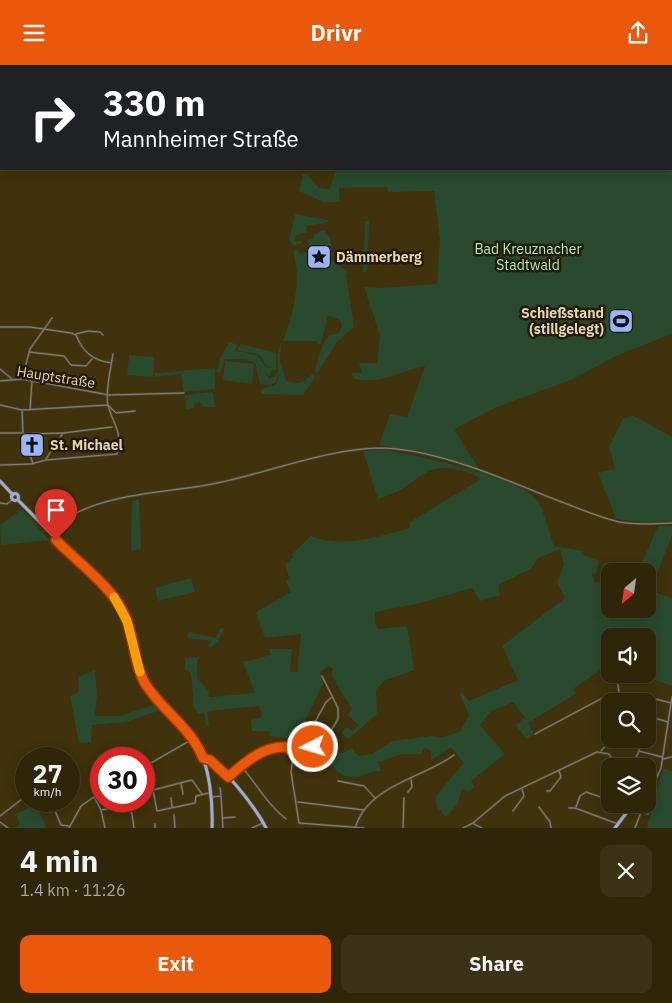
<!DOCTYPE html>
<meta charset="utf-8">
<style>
body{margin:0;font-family:"IBM Plex Sans",sans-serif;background:#3b3217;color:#f1f3f6;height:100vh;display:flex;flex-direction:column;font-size:19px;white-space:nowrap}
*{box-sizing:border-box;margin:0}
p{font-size:16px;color:#a7a59c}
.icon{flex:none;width:28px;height:28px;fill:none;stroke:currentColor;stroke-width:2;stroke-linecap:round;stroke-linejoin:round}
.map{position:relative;height:763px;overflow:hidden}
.details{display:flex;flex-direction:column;background:#2f2609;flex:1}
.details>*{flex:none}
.banner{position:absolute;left:0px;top:0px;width:672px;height:105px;box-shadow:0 2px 12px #0003,0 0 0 1px #4a432a;background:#202124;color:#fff;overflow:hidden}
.needle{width:32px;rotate:209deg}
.tools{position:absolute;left:601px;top:498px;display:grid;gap:10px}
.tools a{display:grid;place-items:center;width:55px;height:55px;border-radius:10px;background:#2f2609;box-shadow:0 2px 12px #0003,0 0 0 1px #4a432a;font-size:25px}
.speed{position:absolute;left:15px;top:682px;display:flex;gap:10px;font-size:25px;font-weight:700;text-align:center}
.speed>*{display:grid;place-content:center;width:65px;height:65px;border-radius:50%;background:#2f2609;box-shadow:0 2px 12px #0003,0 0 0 1px #4a432a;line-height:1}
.speed small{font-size:12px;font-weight:400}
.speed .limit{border:8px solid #d22;background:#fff;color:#111}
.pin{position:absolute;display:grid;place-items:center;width:42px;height:42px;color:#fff;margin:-51px -21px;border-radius:50% 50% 50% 0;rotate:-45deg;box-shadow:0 0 5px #0007}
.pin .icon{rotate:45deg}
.me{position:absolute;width:55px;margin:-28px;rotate:265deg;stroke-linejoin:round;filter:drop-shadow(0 0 4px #0008)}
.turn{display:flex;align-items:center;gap:18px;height:105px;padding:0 20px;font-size:22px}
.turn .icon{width:65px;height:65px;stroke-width:2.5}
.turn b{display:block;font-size:35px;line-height:42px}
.round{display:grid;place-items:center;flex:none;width:52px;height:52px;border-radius:10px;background:#3b3217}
.summary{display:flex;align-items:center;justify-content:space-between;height:85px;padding:0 20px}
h1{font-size:30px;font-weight:700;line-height:38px}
.cta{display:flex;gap:10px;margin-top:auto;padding:10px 20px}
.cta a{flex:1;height:58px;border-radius:10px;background:#ea580c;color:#fff;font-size:20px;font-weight:700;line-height:58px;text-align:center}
.cta a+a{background:#3b3217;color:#f1f3f6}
header{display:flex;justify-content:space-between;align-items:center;height:65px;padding:0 20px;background:#ea580c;color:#fff;font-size:22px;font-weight:700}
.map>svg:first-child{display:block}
.green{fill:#294a2f}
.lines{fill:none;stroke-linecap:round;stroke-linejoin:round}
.street-casing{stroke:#5c4f2a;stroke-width:2.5}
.secondary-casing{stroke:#5c4f2a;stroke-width:4.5}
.primary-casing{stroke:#5c4f2a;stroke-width:5}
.street{stroke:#77819b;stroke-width:1}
.secondary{stroke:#9cacd7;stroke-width:3}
.primary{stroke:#bdcefa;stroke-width:4}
.route-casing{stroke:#983908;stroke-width:12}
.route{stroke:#ea580c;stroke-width:9}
.slow{stroke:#f59e0b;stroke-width:9}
.labels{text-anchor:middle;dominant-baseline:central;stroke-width:5;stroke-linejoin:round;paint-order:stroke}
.park-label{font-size:14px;fill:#a7f0b3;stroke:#241a00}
.poi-label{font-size:14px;font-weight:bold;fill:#e2d5b3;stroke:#241a00;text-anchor:start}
.street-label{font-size:14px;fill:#e2d5b3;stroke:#241a00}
</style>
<header><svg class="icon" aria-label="menu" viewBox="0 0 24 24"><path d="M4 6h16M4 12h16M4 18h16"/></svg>Drivr<svg class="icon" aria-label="share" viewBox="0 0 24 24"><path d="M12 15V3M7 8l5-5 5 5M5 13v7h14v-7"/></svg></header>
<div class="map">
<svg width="672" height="763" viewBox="0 0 672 763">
<rect width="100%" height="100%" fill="#3f320c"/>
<!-- green -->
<path class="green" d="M262 0H672V272L671 269 614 292 571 315 497 342 458 362 455 366 479 404 418 386 379 380 390 349 407 352 425 301C403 305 376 322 353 313L352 308H362L359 298H377L380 270 364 222 380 223 437 219 440 174 434 126 388 127 387 122 339 123 340 137H323L299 126 303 109H307L319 123 330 124 336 104 358 106 359 104H671V1Z
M295 149 328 155 329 157 306 161 307 167 296 170 294 176H302L301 179 293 181 289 175Z
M365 156H369L367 206 365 207H363Z
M324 165 330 173 333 196 348 207 346 210 354 262 336 278 318 308 315 305C318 294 321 278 330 270L339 268 342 260 340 255 328 250 321 279H317L316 276H283C293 250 302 214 293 186L297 185 302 189 309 184 308 175 314 173V169Z
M229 277 238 280 235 286 257 290 266 302 275 303 266 301 260 290 237 285 241 279 276 288V305L271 306 269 312 266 307 265 309 270 314 271 312H275L276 307 278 309 276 317 270 320 260 319 255 297 248 296 247 294H225L220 308 217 307 220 294Z
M281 278 280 295 286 316C298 319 304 319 312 309L315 312 303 330 261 329 262 324 275 320 278 316V288Z
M129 290 154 292 153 312 127 310Z
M225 296 254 299 252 319 223 315Z
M215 303V324L184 327 181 309 155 312V308Z
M213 327 215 342H205L200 337 194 338V343L186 344 185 330Z
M632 350 672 372V456L640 457 616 454 598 408 615 404 609 381 623 354Z
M384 385C413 389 520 413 536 434 544 444 549 468 554 481L582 486 584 490 599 496 596 508 592 509 595 518 610 515V544H648V506H638L658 461H672V470L651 524V526L672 533V621L639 609H648V571H610V603L599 606 573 624 575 629 528 658 534 669 526 674 516 660 525 652 513 637 490 647 480 660 505 689 471 716 474 722 470 726 462 724 457 740 445 752 441 745 437 743 435 732 464 698 451 682 431 695V686L425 682 421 689H402L378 697 381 706C371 706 366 710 357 712 344 714 332 704 328 693L334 686 343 688 352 683 358 691 372 689 392 676 432 671 443 672 460 667 469 650 460 629 462 627 469 636 518 615 502 581 565 533 557 517 564 500 560 484 538 493 531 504 498 520 500 530 480 536 472 523 416 539 375 547V558L378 564 407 561 414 605 384 616 376 625 377 649 348 674 342 668 346 662 353 666 358 660 348 650 352 644 331 610 333 604 328 601 320 607 323 619 302 662 303 666 300 675 270 671 269 666H252L251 655 262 652 259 641 207 646 209 660H206L204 647 198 649 194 642 191 608 185 605V593L200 592 197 597V613L209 626 208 630 210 632 255 628 243 597 271 590 269 584H292L290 606 297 608 301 569 265 573 256 547 291 527 286 516 289 513 285 500 293 492 292 489 311 471C342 484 380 471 410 463V457L481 414C474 409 468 407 460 405 431 397 423 411 400 425 394 429 386 431 378 434L363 386Z
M139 434 141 484 131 486 132 436Z
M22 444 49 475 1 480 0 460Z
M191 513 195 527 158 536 155 523Z
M221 563 224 564 218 576 211 583 207 581 212 576 188 573 187 570 189 567 215 573Z
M95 605 97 629 95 651H120L156 639 161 645 126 657 92 660 91 677 79 678 70 631 79 627 78 612Z
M663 703 672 706V763H647Z
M36 739 46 763H13L20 760 16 749Z"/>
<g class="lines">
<defs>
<path id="street" d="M0 262H30L71 268 76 270C83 287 92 295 111 298
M76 269 88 266 100 267 103 270
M29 287 64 291 71 300 86 301 92 294
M0 304 12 314
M17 305 22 311
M22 314 30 284 52 253
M0 316 22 314 109 330 184 328
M0 340 22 345 108 340 116 348 135 346
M22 345 23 368 33 399
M30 345 32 316
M0 368H22
M23 369 63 368
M46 394 63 368 112 362
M0 400 31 399 46 395 117 389C123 366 113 360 108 340 105 328 111 302 113 289
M0 438 7 439 13 434
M50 465C90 430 151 429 201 421 261 412 338 377 397 384 451 390 508 416 559 436 578 443 598 452 619 457 637 460 654 459 672 458
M617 611 619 628
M648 651 668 657
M535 669 608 630 636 629 671 638
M316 681 314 659 326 637 332 632
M292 685 320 679 328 671 338 654V643L322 611
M639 685 643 676
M601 686 611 674
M663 694 672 692
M632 701 639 686 662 692
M144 702 191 675
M242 702C257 720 268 740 286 754
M648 707 658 710
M229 711C245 697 264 678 288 682L293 692 291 707 299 758 364 763
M69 716 78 709
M338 716 364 721 375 733
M181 718 183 729
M648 721 656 714 661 703 672 632
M220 723 221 730
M547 726H550L561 712 559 706
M408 727 412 722 411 714
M202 729 192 715 153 725 157 746 195 738 196 731 209 728
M94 732 101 745 105 763
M212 732 221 731 223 763
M605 732 610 719 607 716
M171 733 172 742
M51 736 61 760 69 761
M298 737 364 745
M621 739 628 742
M539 742 550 757 551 763
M576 742 580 731 586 727 610 735
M569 743H575L618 759
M632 743 641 747 635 763
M101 745 127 740 132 749 134 763
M513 746 524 731 522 724
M642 747 648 749
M174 750 175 763
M0 751 26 731
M223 753 235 752
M0 757 8 763
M155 759V763
M474 759 482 763
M69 763 81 741 101 727
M252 763 263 758
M355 763C368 720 421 714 454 690
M403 763 404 733
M463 763 473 758 505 731 597 687 609 689 617 701"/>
<path id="secondary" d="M0 416 13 430
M11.5 432a3.5 3.5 0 1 1 7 0a3.5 3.5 0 1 1-7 0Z
M18 435 108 526C132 551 128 583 143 613 155 639 181 657 197 681 210 701 213 740 212 763
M203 693C220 694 258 747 266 763
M615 763 633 739"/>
<path id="primary" d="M14 1 15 0
M0 23 1 21"/>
</defs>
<!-- street casing -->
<use href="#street" class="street-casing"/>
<!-- secondary casing -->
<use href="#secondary" class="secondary-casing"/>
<!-- primary casing -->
<use href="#primary" class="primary-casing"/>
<!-- street -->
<use href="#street" class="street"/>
<!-- secondary -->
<use href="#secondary" class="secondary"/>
<!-- primary -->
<use href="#primary" class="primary"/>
</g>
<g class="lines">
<defs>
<path id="route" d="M56 475C77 497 113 522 125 551 135 573 133 599 146 620 162 645 192 664 203 693L210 695 228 712C245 698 262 681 286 682L291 686 313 682"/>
</defs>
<!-- route casing -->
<use href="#route" class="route-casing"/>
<!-- route -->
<use href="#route" class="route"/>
<!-- slow -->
<path class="slow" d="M114 532 127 556 140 607"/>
</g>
<!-- icons -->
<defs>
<symbol id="sight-square" viewBox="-11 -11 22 22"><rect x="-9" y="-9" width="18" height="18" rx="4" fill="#9ab5fd" stroke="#241a00"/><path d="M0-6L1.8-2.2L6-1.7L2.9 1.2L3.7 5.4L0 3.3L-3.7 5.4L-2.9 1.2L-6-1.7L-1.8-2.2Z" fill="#111"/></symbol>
<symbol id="stadium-square" viewBox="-11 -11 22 22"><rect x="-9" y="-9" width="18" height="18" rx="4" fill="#9ab5fd" stroke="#241a00"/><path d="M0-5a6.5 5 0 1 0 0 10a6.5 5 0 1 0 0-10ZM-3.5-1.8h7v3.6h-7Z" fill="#111"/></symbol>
<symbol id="church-square" viewBox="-11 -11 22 22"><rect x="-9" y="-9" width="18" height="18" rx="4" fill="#9ab5fd" stroke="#241a00"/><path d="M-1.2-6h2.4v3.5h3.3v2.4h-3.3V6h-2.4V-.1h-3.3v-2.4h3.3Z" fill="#111"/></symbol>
</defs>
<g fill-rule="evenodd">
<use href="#sight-square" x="305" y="178" width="28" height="28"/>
<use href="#stadium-square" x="607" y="242" width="28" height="28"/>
<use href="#church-square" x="18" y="366" width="28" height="28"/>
</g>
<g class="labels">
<!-- park labels -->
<g class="park-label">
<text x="528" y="184">Bad Kreuznacher<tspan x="528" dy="16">Stadtwald</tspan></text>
</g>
<!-- poi labels -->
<g class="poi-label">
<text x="336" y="192">Dämmerberg</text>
<text x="604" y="248" text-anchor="end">Schießstand<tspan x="604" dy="16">(stillgelegt)</tspan></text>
<text x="50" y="380">St. Michael</text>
</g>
<!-- street labels -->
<g class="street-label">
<text transform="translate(56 312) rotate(9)">Hauptstraße</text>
</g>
</g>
</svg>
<div class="tools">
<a><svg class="needle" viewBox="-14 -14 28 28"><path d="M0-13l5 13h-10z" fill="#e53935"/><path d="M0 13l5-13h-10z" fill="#a7a59c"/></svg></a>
<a><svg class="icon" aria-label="sound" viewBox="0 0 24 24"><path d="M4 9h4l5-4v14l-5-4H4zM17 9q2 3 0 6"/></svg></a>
<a><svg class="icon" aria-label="search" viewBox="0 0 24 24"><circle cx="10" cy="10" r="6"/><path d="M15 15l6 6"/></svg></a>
<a><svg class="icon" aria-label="layers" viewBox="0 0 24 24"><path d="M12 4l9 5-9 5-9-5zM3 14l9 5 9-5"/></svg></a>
</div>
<div class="speed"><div>27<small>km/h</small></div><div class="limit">30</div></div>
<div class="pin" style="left:56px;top:475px;background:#d93025"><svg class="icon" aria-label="arrive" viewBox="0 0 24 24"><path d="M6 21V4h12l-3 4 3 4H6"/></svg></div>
<svg class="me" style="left:313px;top:682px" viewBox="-20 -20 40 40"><circle r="17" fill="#ea580c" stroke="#fff" stroke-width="3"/><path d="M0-11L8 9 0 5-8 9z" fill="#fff"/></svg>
<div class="banner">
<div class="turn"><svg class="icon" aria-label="right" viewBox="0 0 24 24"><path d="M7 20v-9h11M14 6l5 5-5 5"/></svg><div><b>330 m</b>Mannheimer Straße</div></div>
</div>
</div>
<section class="details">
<div class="summary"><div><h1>4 min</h1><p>1.4 km · 11:26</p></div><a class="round"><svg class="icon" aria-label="close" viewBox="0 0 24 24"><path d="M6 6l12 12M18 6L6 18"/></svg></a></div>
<div class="cta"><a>Exit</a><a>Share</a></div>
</section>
